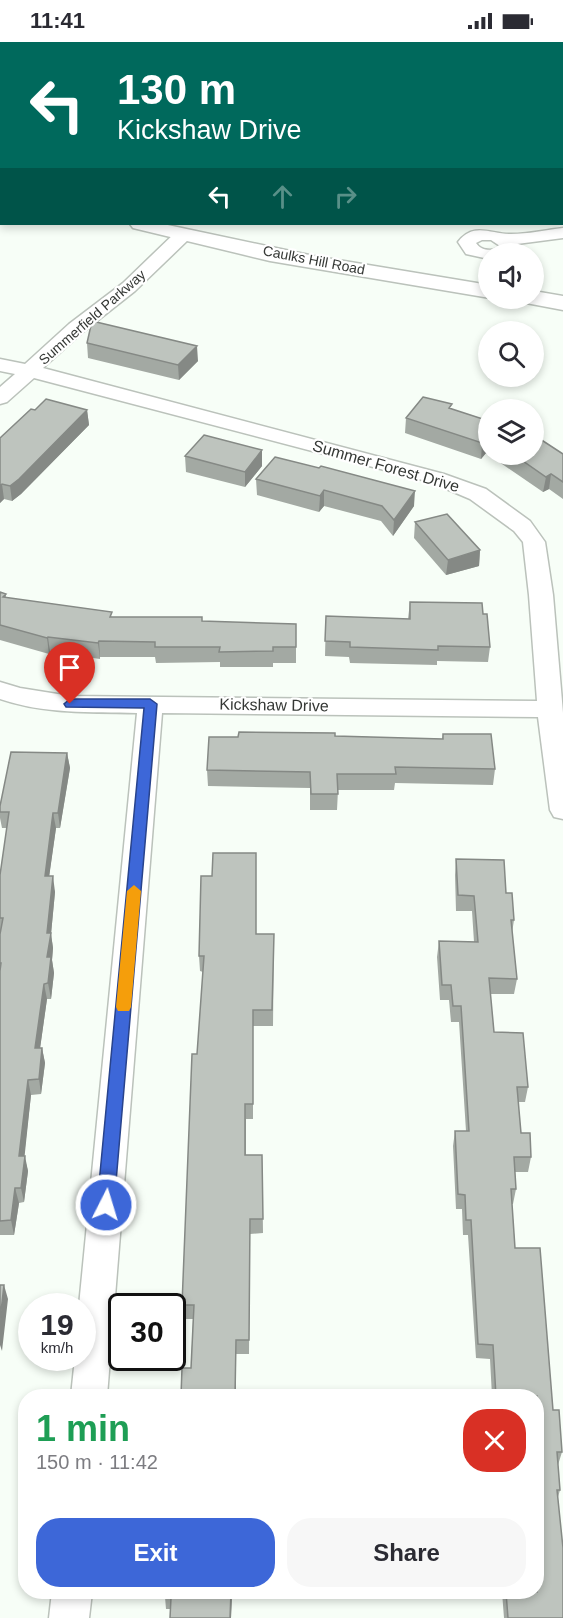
<!DOCTYPE html>
<meta charset="utf-8">
<style>
body{margin:0;font-family:Helvetica,sans-serif;background:#f7f7f7;color:#2b2b33;height:100vh;display:flex;flex-direction:column;font-size:22px;white-space:nowrap}
*{box-sizing:border-box;margin:0}
p{font-size:20px;color:#7c7c81}
.icon{flex:none;width:33px;height:33px;fill:none;stroke:currentColor;stroke-width:2;stroke-linecap:round;stroke-linejoin:round}
.map{position:relative;flex:1;overflow:hidden}
.panel{position:absolute;left:18px;top:1347px;width:526px;height:210px;display:flex;flex-direction:column;background:#fff;border-radius:24px;box-shadow:0 3px 9px #0003}
.panel>*{flex:none}
.top-card{position:absolute;left:0px;top:0px;width:564px;height:183px;box-shadow:0 3px 9px #0003;background:#00695c;color:#fff;overflow:hidden}
.tools{position:absolute;left:478px;top:201px;display:grid;gap:12px}
.tools a{display:grid;place-items:center;width:66px;height:66px;border-radius:50%;background:#fff;box-shadow:0 3px 9px #0003;font-size:30px}
.speed{position:absolute;left:18px;top:1251px;display:flex;gap:12px;font-size:30px;font-weight:700;text-align:center}
.speed>*{display:grid;place-content:center;width:78px;height:78px;border-radius:50%;background:#fff;box-shadow:0 3px 9px #0003;line-height:1}
.speed small{font-size:15px;font-weight:400}
.speed .limit{border:3px solid #111;border-radius:9px;background:#fff;color:#111}
.pin{position:absolute;display:grid;place-items:center;width:51px;height:51px;color:#fff;margin:-62px -26px;border-radius:50% 50% 50% 0;rotate:-45deg;box-shadow:0 0 6px #0007}
.pin .icon{rotate:45deg}
.me{position:absolute;width:66px;margin:-33px;rotate:5deg;stroke-linejoin:round;filter:drop-shadow(0 0 4px #0008)}
.turn{display:flex;align-items:center;gap:21px;height:126px;padding:0 18px;font-size:27px}
.turn .icon{width:78px;height:78px;stroke-width:2.5}
.turn b{display:block;font-size:42px;line-height:51px}
.lanes{display:flex;align-items:center;height:57px;padding:0 18px;background:#0003;justify-content:center;gap:30px;direction:ltr}
.lanes .off{opacity:.35}
.round{display:grid;place-items:center;flex:none;width:63px;height:63px;border-radius:24px;background:#f7f7f7}
.headline{display:flex;align-items:center;justify-content:space-between;height:102px;padding:0 18px}
h1{font-size:36px;font-weight:700;line-height:45px;color:#1e9e55}
.cta{display:flex;gap:12px;margin-top:auto;padding:12px 18px}
.cta a{flex:1;height:69px;border-radius:24px;background:#3d67d8;color:#fff;font-size:24px;font-weight:700;line-height:69px;text-align:center}
.cta a+a{background:#f7f7f7;color:#2b2b33}
.status{display:flex;justify-content:space-between;align-items:center;height:42px;padding:0 30px;background:#fff;direction:ltr}
.status svg{height:16px;fill:currentColor}
.map>svg:first-child{display:block}
.lines{fill:none;stroke-linecap:round;stroke-linejoin:round}
.minor-casing{stroke:#bbc2bb;stroke-width:3}
.secondary-casing{stroke:#bbc2bb;stroke-width:3}
.minor{fill:#fff;fill-rule:evenodd}
.secondary{fill:#fff;fill-rule:evenodd}
.wall{fill:#a3a9a3}
.shaded-wall{fill:#858985}
.building{fill:#bec4be;stroke:#858985;stroke-width:1.5}
.route{fill:#3d67d8;stroke:#28438c;stroke-width:1.5}
.slow{fill:#f59e0b}
.labels{text-anchor:middle;dominant-baseline:central;stroke-width:4.5;stroke-linejoin:round;paint-order:stroke}
.far-street-label{font-size:14px;fill:#353835;stroke:#fff}
.street-label{font-size:16px;fill:#353835;stroke:#fff}
</style>
<div class="status"><b>11:41</b><svg viewBox="0 0 49 12"><path d="M0 12V9h3v3zM5 12V6h3v6zM10 12V3h3v9zM15 12V0h3v12zM26 1h20v11H26zM47 4h2v5h-2z"/></svg></div>
<div class="map">
<svg width="563" height="1576" viewBox="0 0 563 1576">
<rect width="100%" height="100%" fill="#f7fef7"/>
<g class="lines">
<defs>
<path id="minor" d="M17 0H33L16 2Z
M454 0H469L470 2H455Z
M562 65H563V75H562Z
M563 186V196L517 202 513 212H489V217L466 212 458 200C474 179 492 193 511 192 528 192 546 188 563 186ZM482 198H491L500 204C494 210 481 209 476 201Z
M183 188 189 189 192 193 189 197 135 249 83 290 43 326 444 432 486 447 530 479 545 500 553 553 563 671V777L554 775 550 768 538 675 162 671 107 1354H71L75 1316H82V1264H79L137 671C91 670 43 672 0 657V640L20 646 70 654 537 659 529 553 523 500 514 489 470 457 430 440 34 336 7 360 0 362V345L15 332 0 329V317L25 322 69 282 123 241 177 189Z
M52 1550H92L89 1576H49Z"/>
<path id="secondary" d="M0 125H2V138L0 137Z
M130 182H163L314 214 489 243 490 256 270 219 133 186Z
M534 249 563 254V268L526 261 523 256H534Z"/>
</defs>
<!-- minor casing -->
<use href="#minor" class="minor-casing"/>
<!-- secondary casing -->
<use href="#secondary" class="secondary-casing"/>
<!-- minor -->
<use href="#minor" class="minor"/>
<!-- secondary -->
<use href="#secondary" class="secondary"/>
</g>
<!-- wall -->
<path class="wall" d="M87 301 198 319 179 338 88 316Z
M452 367 489 379V412H563V457L549 447 543 450 486 411 481 417 405 391 406 376Z
M35 368H87L89 383 21 452 12 459 4 457 0 461V396Z
M185 414 262 424 245 445 186 430Z
M275 415 414 464 393 494 381 479 324 464 319 470 257 453 256 437Z
M415 480 480 508 479 524 446 533 414 496Z
M0 550 6 552V556L113 575 202 579 296 605V621H273V625H220V620L156 621 155 615H100V617L50 610 49 612 0 598Z
M410 560 483 572 490 605 488 620 437 619V623L350 621 349 615 325 614 326 574 408 577Z
M443 692 495 727 493 743 395 741 394 748H338L337 768H310V746L208 744 207 728 238 695 335 694 442 697Z
M67 711 70 726 60 786H56L49 834 55 850 51 892 53 906 52 918 54 931 51 957H47L40 1006H42L45 1021 41 1052 31 1053 24 1114 28 1129 24 1160 19 1161 14 1193H0V833L7 786H2L0 776V764Z
M456 817 506 851 514 878 512 891 517 937 514 952H490L494 990 528 1045 525 1060H518L521 1091 531 1115 528 1130H515L516 1147 513 1162H512L515 1206 553 1368 562 1410 558 1423 560 1448 558 1455 563 1576H504L502 1550H537V1354H492L490 1317 476 1316 468 1193H463L462 1167H456L453 1104 455 1089H466L459 980H451L449 958H440L437 915 439 899 474 900 472 869H456L455 833Z
M257 892H274L273 984H253V1077H246V1113H262L263 1191 250 1192 249 1312H236L191 1326 193 1277H183L182 1263 203 930 200 929 199 914Z
M165 1550H232L231 1576H170V1567H166L165 1555Z"/>
<!-- shaded-wall -->
<path class="shaded-wall" d="M197 304 198 319 179 338 178 323Z
M87 368 89 383 21 452 12 459 10 444Z
M488 396 486 411 481 417 482 401Z
M262 408V424L245 445V430Z
M551 432 549 447 543 450 546 435Z
M2 442 4 457 0 461V444Z
M324 448V464L319 470 320 454Z
M415 449 414 464 393 494 394 478Z
M480 508 479 524 446 533 448 518Z
M48 595 50 610 49 612 47 596Z
M99 599 100 615V617L98 601Z
M67 711 70 726 60 786 58 771Z
M53 771 56 786 47 850 45 834Z
M53 834 55 850 51 892 53 906 52 918 54 931 51 957 48 941 47 891Z
M44 942 47 957 38 1021 35 1006Z
M42 1006 45 1021 41 1052 39 1037Z
M28 1038 31 1053 23 1129 19 1114Z
M25 1114 28 1129 24 1160 21 1146Z
M15 1146 19 1161 14 1193 11 1178Z
M4 1243 8 1257 2 1309 0 1303V1278Z
M236 1298V1354H235Z
M231 1550H232L231 1576H230Z"/>
<!-- building -->
<path class="building" d="M92 279 197 304 178 323 87 301Z
M423 355 452 362 449 366 489 379V397L488 396 482 401 406 376Z
M46 357 87 368 19 437 10 444 2 442 0 444V396L31 367 35 368Z
M204 393 262 408 245 430 185 414Z
M534 394 537 395 563 412V440L551 432 546 435 513 412H534Z
M275 415 319 426 321 424 415 449 394 478 382 464 324 448 320 454 256 437Z
M447 472 480 508 448 518 415 480Z
M0 550 6 552 3 555 112 570 110 575H202V579L296 582V605H273V609L219 610 220 605H155V600L99 599 98 601 48 595 47 596 0 583Z
M410 560 482 561 483 572H487L490 605 438 604V608L350 605V600L325 599 326 574 410 577Z
M239 690 335 691V694L443 697V692H491L495 727 395 725 396 732H337L338 752H311L310 730 207 728 209 695H238Z
M11 710 67 711 58 771H53L45 834H53L47 891H51L47 915H51L48 941 44 942 35 1006H42L39 1037 28 1038 19 1114H25L21 1146H15L11 1178 0 1179V929L1 921H0V892L3 876H0V833L9 770H0V764Z
M213 811H256V892H274L272 968H253V1062H245V1113H262L263 1177H250L249 1298H236L235 1354H181L182 1326H191L194 1263H182L192 1012H197L204 914H199L201 834H212Z
M456 817 504 818 506 851H512L514 878H511L517 937 489 936 494 990 523 991 528 1045H517L521 1091H530L531 1115H514L516 1147H511L515 1206H540L553 1368H559L562 1410H557L560 1448H557L563 1506V1576H508L506 1550H537V1354H496L493 1303 478 1302 471 1178H466L465 1153 458 1152 455 1089H469L461 964H453L451 943H442L439 899 478 900 474 854 458 853Z
M0 1243H4L0 1278Z
M165 1550H231L230 1576H170L171 1556 165 1555Z"/>
<!-- route -->
<path class="route" d="M70 657H150L157 662 114 1163 112 1169 106 1171 100 1169 97 1163 144 666 66 665 64 662Z"/>
<!-- slow -->
<path class="slow" d="M134 843 141 849 131 965 129 969H118L116 965 127 849Z"/>
<g class="labels">
<!-- far-street labels -->
<g class="far-street-label">
<text transform="translate(314 218) rotate(11)">Caulks Hill Road</text>
<text transform="translate(92 275) rotate(-41)">Summerfield Parkway</text>
</g>
<!-- street labels -->
<g class="street-label">
<text transform="translate(386 424) rotate(16)">Summer Forest Drive</text>
<text transform="translate(274 663) rotate(1)">Kickshaw Drive</text>
</g>
</g>
</svg>
<div class="tools">
<a><svg class="icon" aria-label="sound" viewBox="0 0 24 24"><path d="M4 9h4l5-4v14l-5-4H4zM17 9q2 3 0 6"/></svg></a>
<a><svg class="icon" aria-label="search" viewBox="0 0 24 24"><circle cx="10" cy="10" r="6"/><path d="M15 15l6 6"/></svg></a>
<a><svg class="icon" aria-label="layers" viewBox="0 0 24 24"><path d="M12 4l9 5-9 5-9-5zM3 14l9 5 9-5"/></svg></a>
</div>
<div class="speed"><div>19<small>km/h</small></div><div class="limit">30</div></div>
<div class="pin" style="left:70px;top:662px;background:#d93025"><svg class="icon" aria-label="arrive" viewBox="0 0 24 24"><path d="M6 21V4h12l-3 4 3 4H6"/></svg></div>
<svg class="me" style="left:106px;top:1163px" viewBox="-20 -20 40 40"><circle r="17" fill="#3d67d8" stroke="#fff" stroke-width="3"/><path d="M0-11L8 9 0 5-8 9z" fill="#fff"/></svg>
<div class="top-card">
<div class="turn"><svg class="icon" aria-label="left" viewBox="0 0 24 24"><path d="M17 20v-9H6M10 6l-5 5 5 5"/></svg><div><b>130 m</b>Kickshaw Drive</div></div>
<div class="lanes"><svg class="icon" aria-label="left" viewBox="0 0 24 24"><path d="M17 20v-9H6M10 6l-5 5 5 5"/></svg><svg class="icon off" aria-label="ahead" viewBox="0 0 24 24"><path d="M12 20V5M6 11l6-6 6 6"/></svg><svg class="icon off" aria-label="right" viewBox="0 0 24 24"><path d="M7 20v-9h11M14 6l5 5-5 5"/></svg></div>
</div>
<section class="panel">
<div class="headline"><div><h1>1 min</h1><p>150 m · 11:42</p></div><a class="round" style="background:#d93025;color:#fff"><svg class="icon" aria-label="close" viewBox="0 0 24 24"><path d="M6 6l12 12M18 6L6 18"/></svg></a></div>
<div class="cta"><a>Exit</a><a>Share</a></div>
</section>
</div>
